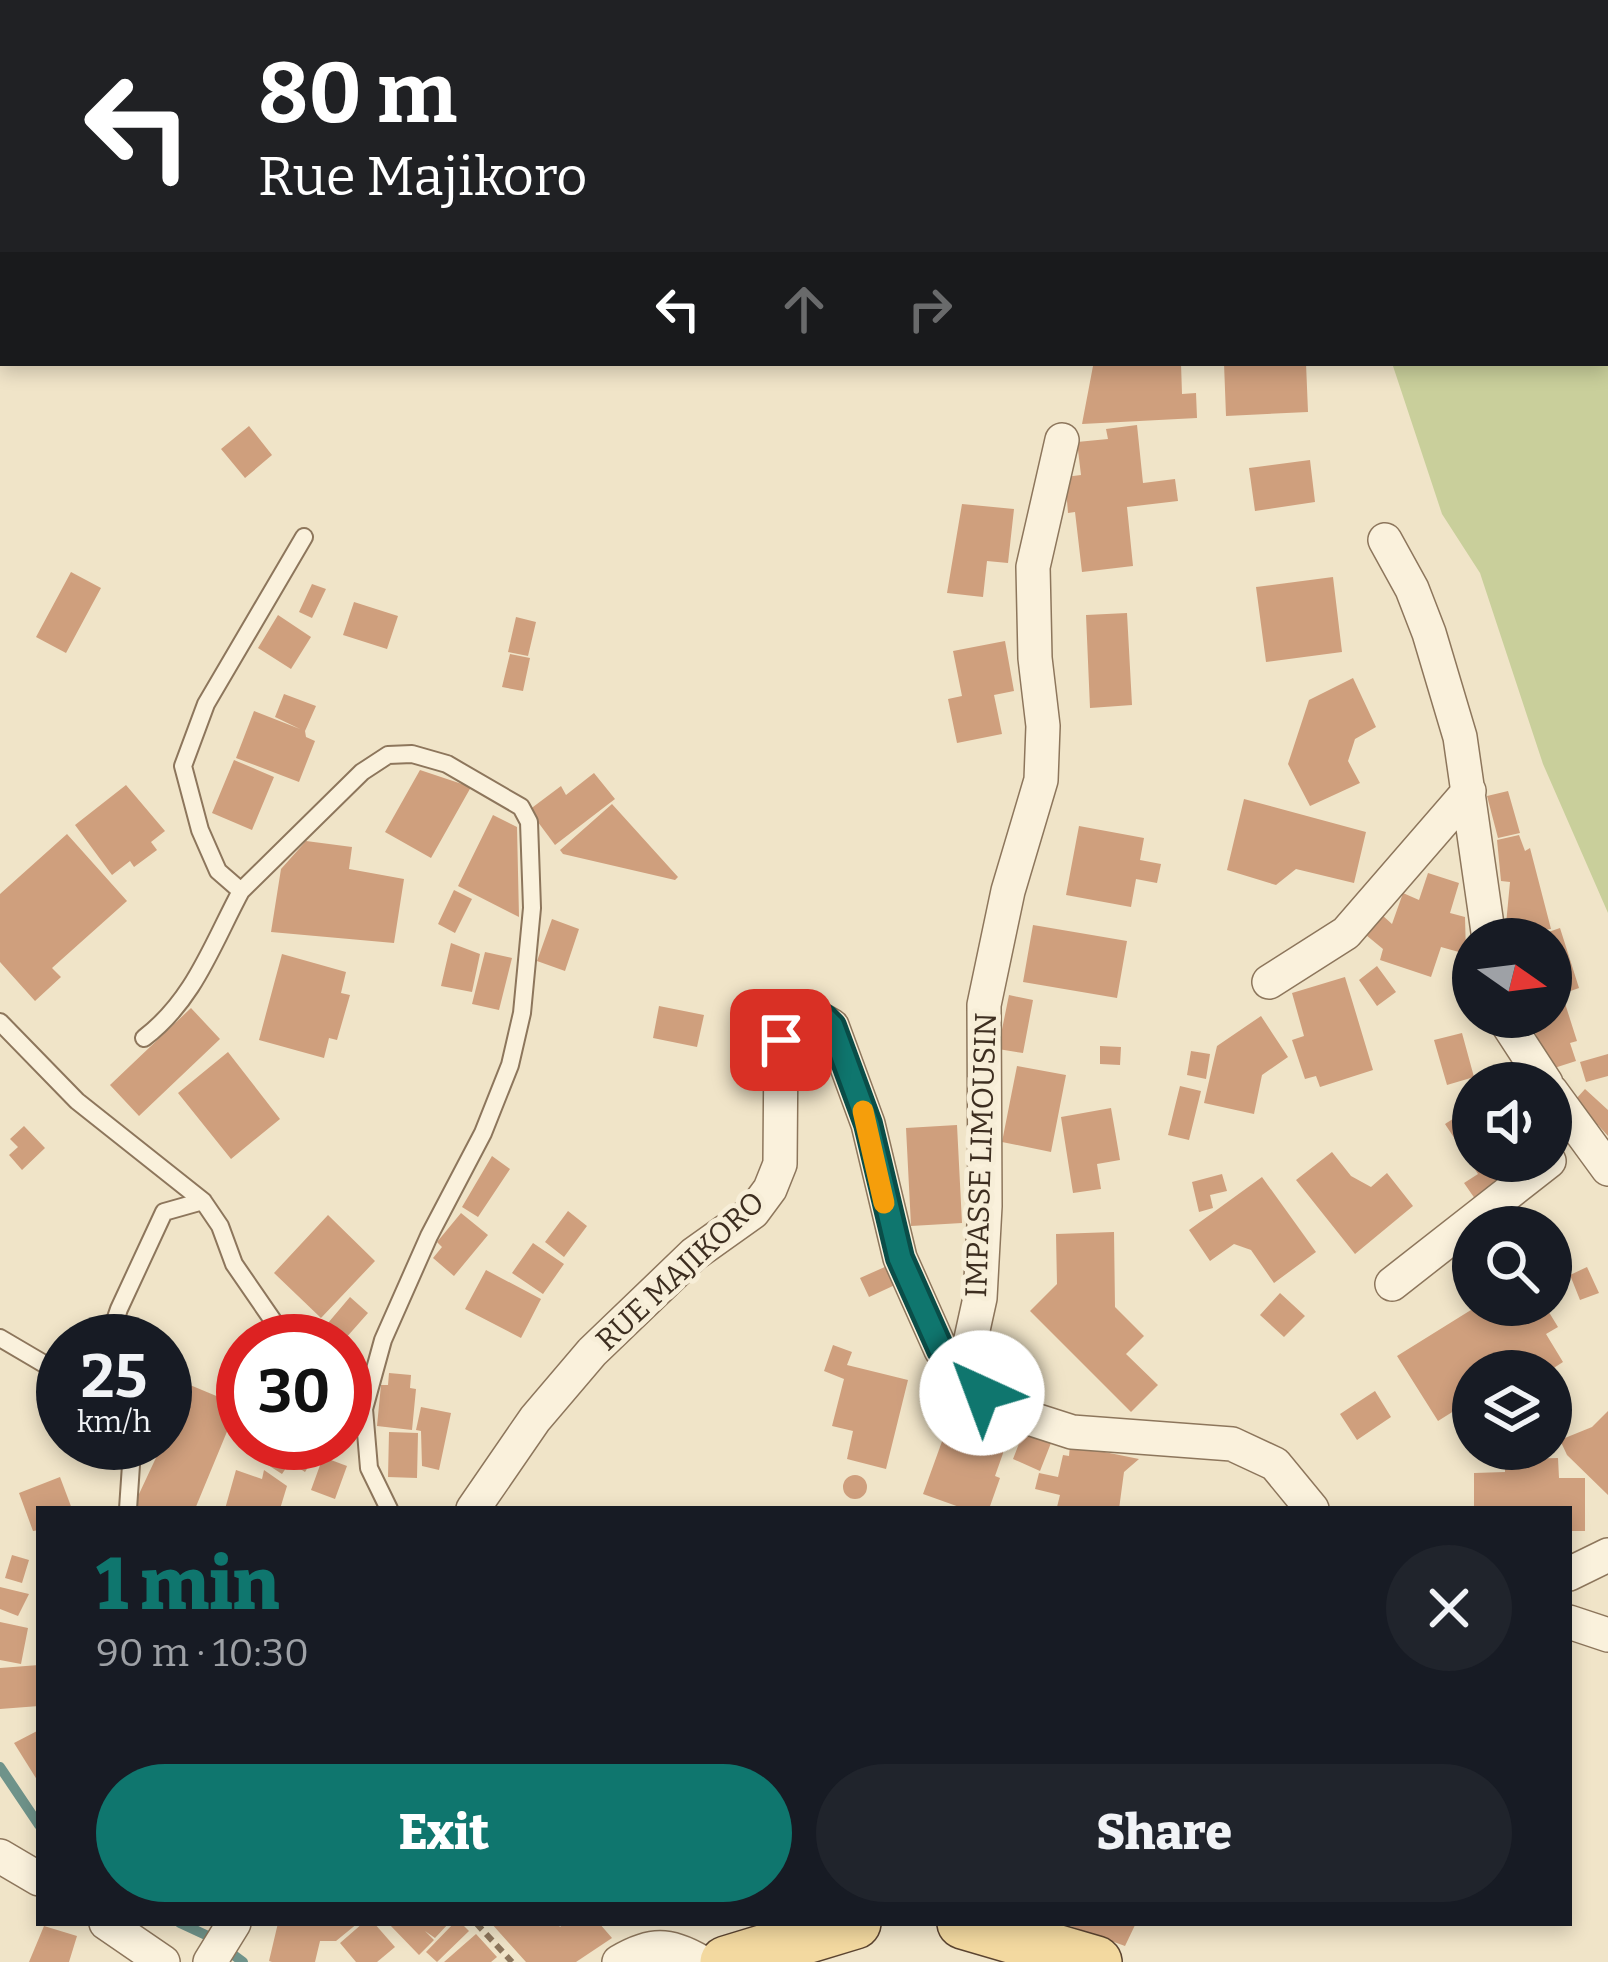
<!DOCTYPE html>
<meta charset="utf-8">
<style>
body{margin:0;font-family:Bitter,serif;background:#20242c;color:#f1f3f6;height:100vh;display:flex;flex-direction:column;font-size:45px;white-space:nowrap}
*{box-sizing:border-box;margin:0}
p{font-size:39px;color:#9ea1a6}
.icon{flex:none;width:66px;height:66px;fill:none;stroke:currentColor;stroke-width:2;stroke-linecap:round;stroke-linejoin:round}
.map{position:relative;flex:1;overflow:hidden}
.details{position:absolute;left:36px;top:1506px;width:1536px;height:420px;display:flex;flex-direction:column;background:#171b24;border-radius:0px;box-shadow:0 6px 18px #0003}
.details>*{flex:none}
.banner{position:absolute;left:0px;top:0px;width:1608px;height:366px;box-shadow:0 6px 18px #0003;background:#202124;color:#fff;overflow:hidden}
.needle{width:78px;rotate:104deg}
.buttons{position:absolute;left:1452px;top:918px;display:grid;gap:24px}
.buttons a{display:grid;place-items:center;width:120px;height:120px;border-radius:50%;background:#171b24;box-shadow:0 6px 18px #0003;font-size:60px}
.speed{position:absolute;left:36px;top:1314px;display:flex;gap:24px;font-size:60px;font-weight:700;text-align:center}
.speed>*{display:grid;place-content:center;width:156px;height:156px;border-radius:50%;background:#171b24;box-shadow:0 6px 18px #0003;line-height:1}
.speed small{font-size:30px;font-weight:400}
.speed .limit{border:18px solid #d22;background:#fff;color:#111}
.pin{position:absolute;display:grid;place-items:center;width:102px;height:102px;color:#fff;margin:-51px;border-radius:24px;box-shadow:0 6px 18px #0006}
.me{position:absolute;width:132px;margin:-66px;rotate:317deg;stroke-linejoin:round;filter:drop-shadow(0 0 9px #0008)}
.turn{display:flex;align-items:center;gap:42px;height:252px;padding:0 60px;font-size:54px}
.turn .icon{width:156px;height:156px;stroke-width:2.5}
.turn b{display:block;font-size:84px;line-height:102px}
.lanes{display:flex;align-items:center;height:114px;padding:0 60px;background:#0003;justify-content:center;gap:60px;direction:ltr}
.lanes .off{opacity:.35}
.round{display:grid;place-items:center;flex:none;width:126px;height:126px;border-radius:63px;background:#20242c}
.head{display:flex;align-items:center;justify-content:space-between;height:204px;padding:0 60px}
h1{font-size:72px;font-weight:800;line-height:90px;color:#0f766e}
.action{display:flex;gap:24px;margin-top:auto;padding:24px 60px}
.action a{flex:1;height:138px;border-radius:72px;background:#0f766e;color:#fff;font-size:48px;font-weight:800;line-height:138px;text-align:center}
.action a+a{background:#20242c;color:#f1f3f6}
.map>svg:first-child{display:block}
.green{fill:#c9cf9b}
.lines{fill:none;stroke-linecap:round;stroke-linejoin:round}
.stream{stroke:#6f938a;stroke-width:10}
.building{fill:#cf9f7d}
.service-casing{stroke:#8d765c;stroke-width:20}
.minor-casing{stroke:#8d765c;stroke-width:36}
.primary-casing{stroke:#5b4430;stroke-width:54}
.path{stroke:#8d765c;stroke-width:6;stroke-dasharray:9 6;stroke-linecap:butt}
.service{stroke:#faf1dc;stroke-width:16}
.minor{stroke:#faf1dc;stroke-width:33}
.primary{stroke:#f3d9a0;stroke-width:51}
.route-casing{stroke:#0a4d48;stroke-width:30}
.route{stroke:#0f766e;stroke-width:21}
.slow{stroke:#f59e0b;stroke-width:21}
.labels{text-anchor:middle;dominant-baseline:central;stroke-width:10;stroke-linejoin:round;paint-order:stroke}
.street-label{font-size:30px;fill:#3d2e20;stroke:#f7eed8}
</style>
<div class="map">
<svg width="1608" height="1962" viewBox="0 0 1608 1962">
<rect width="100%" height="100%" fill="#f0e4c8"/>
<!-- green -->
<path class="green" d="M1354 0H1608V913L1543 764 1480 573 1442 514 1392 363H1605V3H1351Z"/>
<g class="lines">
<!-- stream -->
<path class="stream" d="M0 1767 39 1825
M180 1923 208 1936 243 1962"/>
</g>
<!-- building -->
<path class="building" d="M1125 363H1181L1182 394 1196 393 1197 418 1082 424 1093 366Z
M1224 363H1306L1308 412 1226 416Z
M1137 425 1143 483 1175 479 1178 501 1127 507 1133 566 1082 572 1075 512 1068 513 1065 477 1081 475 1077 442 1108 439 1106 429Z
M249 426 272 455 245 478 221 449Z
M1310 460 1315 502 1255 511 1249 468Z
M962 504 1014 509 1008 563 987 561 983 597 947 593Z
M71 572 101 588 66 653 36 637Z
M1333 577 1342 652 1266 662 1256 587Z
M312 584 326 589 312 618 299 612Z
M354 602 398 616 387 649 343 635Z
M1127 613 1132 705 1090 708 1086 615Z
M278 615 311 637 291 669 258 648Z
M516 617 536 622 528 656 508 652Z
M1005 641 1014 691 994 695 1002 734 957 743 948 699 962 696 953 651Z
M510 654 530 658 523 691 502 687Z
M1353 678 1376 727 1355 739 1348 761 1360 783 1310 806 1288 764 1309 700Z
M284 694 316 706 305 731 306 737 315 741 299 782 236 758 254 711 300 729 275 717Z
M234 760 274 777 252 830 212 813Z
M420 770 471 787 431 858 385 832Z
M594 773 615 799 555 845 529 810 561 786 566 795Z
M126 785 165 831 151 842 157 850 134 867 130 861 112 875 75 825Z
M1508 791 1520 833 1498 838 1487 796Z
M1244 799 1366 832 1354 883 1296 869 1276 885 1227 870Z
M612 804 678 877 675 880 563 854 560 850Z
M493 815 517 827 519 917 458 886Z
M1079 826 1144 838 1140 860 1161 864 1157 883 1136 879 1131 907 1066 895Z
M67 834 127 901 52 968 61 977 35 1001 0 962V894Z
M1519 835 1525 851 1530 848 1551 929 1505 935 1510 882 1501 881 1497 840Z
M306 841 352 847 349 869 404 879 394 943 271 932 281 869Z
M1428 873 1459 883 1450 913 1465 917 1466 954 1441 947 1431 977 1380 960 1383 949 1366 935 1382 915 1392 924 1403 893 1419 900Z
M454 890 472 899 455 933 438 924Z
M552 919 579 929 565 971 537 961Z
M1033 925 1127 941 1117 998 1023 982Z
M1560 928 1579 988 1562 994 1577 1041 1570 1043 1576 1061 1548 1070 1530 1017H1551V939L1531 938Z
M451 943 480 954 472 992 441 986Z
M485 952 512 958 499 1010 472 1004Z
M282 954 346 972 341 993 350 995 337 1040 329 1038 324 1058 259 1040Z
M1377 966 1396 992 1377 1006 1359 980Z
M1345 977 1373 1070 1320 1087 1316 1076 1305 1079 1292 1040 1304 1036 1292 993Z
M1009 995 1033 1000 1023 1053 998 1049Z
M659 1006 704 1015 697 1047 653 1038Z
M191 1008 220 1039 139 1116 110 1085Z
M1261 1016 1288 1057 1262 1075 1254 1114 1204 1103 1217 1046Z
M1462 1033 1474 1077 1447 1085 1434 1040Z
M1100 1046 1121 1047 1120 1065 1100 1064Z
M1191 1051 1210 1054 1206 1079 1187 1075Z
M228 1052 280 1119 231 1159 178 1093Z
M1608 1054V1076L1586 1082 1580 1062Z
M1017 1066 1066 1075 1051 1152 1002 1142Z
M1180 1086 1201 1091 1189 1140 1168 1135Z
M1585 1089 1608 1110V1136L1598 1125 1591 1131 1567 1109Z
M1473 1106V1161H1523L1506 1173 1513 1184 1480 1206 1464 1183 1478 1174 1445 1124Z
M1111 1108 1120 1160 1097 1164 1101 1189 1073 1193 1061 1117Z
M957 1125 962 1223 911 1226 906 1128Z
M24 1126 45 1148 22 1170 9 1155 18 1147 10 1139Z
M1332 1152 1351 1176 1371 1187 1387 1173 1413 1206 1355 1254 1296 1180Z
M492 1156 510 1169 478 1217 462 1207Z
M1222 1174 1227 1191 1210 1195 1213 1208 1199 1212 1192 1182Z
M1262 1177 1316 1252 1274 1283 1251 1250 1234 1244 1210 1261 1189 1230Z
M568 1211 587 1226 564 1257 545 1242Z
M461 1213 488 1235 454 1276 433 1258 442 1247 437 1242Z
M328 1215 375 1261 321 1318 274 1273Z
M1114 1232 1115 1307 1144 1336 1126 1354 1158 1385 1131 1412 1030 1311 1057 1284 1056 1234Z
M533 1243 564 1264 543 1294 512 1273Z
M887 1266 895 1285 869 1297 860 1278Z
M1587 1267 1599 1293 1580 1300 1570 1275Z
M486 1270 541 1299 521 1338 465 1309Z
M1280 1293 1305 1316 1284 1337 1260 1315Z
M350 1297 368 1313 345 1339 328 1323Z
M1479 1305H1528L1535 1316 1547 1309 1558 1327 1546 1334 1563 1362 1549 1371H1509L1497 1352 1465 1373 1473 1386V1399L1438 1421 1397 1356Z
M833 1345 852 1352 847 1365 908 1380 886 1469 847 1459 853 1431 832 1426 844 1379 824 1371Z
M389 1373 411 1375 410 1388 416 1389 412 1430 377 1426 381 1385H388Z
M190 1385 238 1405 195 1509H132Z
M1375 1391 1391 1417 1357 1440 1340 1414Z
M421 1407 451 1413 439 1470 422 1466 421 1431 416 1430Z
M1608 1411V1495L1567 1455 1560 1440 1592 1427Z
M949 1422 1007 1442 995 1476 1000 1478 989 1509H965L923 1494Z
M1024 1431 1051 1443 1040 1471 1013 1459Z
M389 1432 418 1433 417 1478 388 1477Z
M242 1443H323L305 1472 290 1462 282 1474 240 1447Z
M1070 1445 1139 1459 1124 1472 1119 1509H1066L1057 1507 1060 1495 1035 1489 1039 1473 1058 1477 1063 1455 1069 1456Z
M323 1457 347 1466 335 1499 311 1490Z
M1558 1458 1559 1478H1585V1531H1569V1509H1474V1473L1505 1472V1459Z
M236 1470 262 1479 264 1470 287 1486 280 1509H225Z
M843 1487a12 12 0 1 1 24 0a12 12 0 1 1-24 0Z
M60 1477 72 1509H39V1530L33 1531 19 1493Z
M12 1555 29 1560 22 1583 5 1578Z
M0 1587 29 1594 18 1616 0 1609Z
M0 1622 28 1628 21 1664 0 1660Z
M39 1665V1706L0 1709V1668Z
M39 1730V1783L14 1743Z
M278 1923H358L336 1941H320L315 1962H272L269 1961Z
M363 1923H374L395 1947 377 1962H356L340 1943Z
M388 1923H449L435 1938 425 1931 434 1940 419 1955Z
M454 1923H461L469 1931 437 1962 426 1952Z
M491 1923H557L560 1927 564 1923H599L612 1938 576 1962H526Z
M1062 1923H1136L1125 1946Z
M44 1926 77 1936 69 1962H29Z
M476 1934 497 1957 491 1962H444Z"/>
<g class="lines">
<defs>
<path id="service" d="M304 537 206 704 183 766 200 830 218 871 241 891 362 772 388 755 412 754 447 764 521 807 529 822 532 908 522 1013 510 1065 483 1133 429 1236 383 1340 364 1409
M0 1022 77 1101 203 1201 220 1226 234 1264 287 1341
M144 1038C194 1000 212 945 241 891
M0 1338 63 1375
M108 1341 119 1309 164 1212 203 1201
M345 1397 364 1409 369 1468 389 1509
M120 1443 131 1465 128 1509"/>
<path id="minor" d="M1385 540 1412 589 1429 633 1460 737 1489 939
M1269 982 1346 933 1469 791
M1503 1017 1546 1083
M1551 1091 1608 1169
M1392 1284 1549 1161
M963 1375 980 1298 985 1206 984 1005 1008 891 1041 780 1043 726 1035 658 1033 567 1062 440
M473 1509 535 1419 592 1352 694 1254 753 1212 770 1189 780 1164 781 1040 792 1020 813 1015 832 1026 868 1124 900 1258 941 1350 981 1393 1019 1415 1072 1432 1232 1444 1275 1464 1312 1509
M1569 1574 1608 1555
M1569 1622 1608 1635
M0 1856 39 1879
M106 1923 163 1962
M210 1962 234 1923
M619 1962C651 1943 669 1943 701 1962"/>
<path id="primary" d="M963 1923 1096 1962
M726 1962 855 1923"/>
</defs>
<!-- service casing -->
<use href="#service" class="service-casing"/>
<!-- minor casing -->
<use href="#minor" class="minor-casing"/>
<!-- primary casing -->
<use href="#primary" class="primary-casing"/>
<!-- path -->
<path class="path" d="M476 1923 512 1962"/>
<!-- service -->
<use href="#service" class="service"/>
<!-- minor -->
<use href="#minor" class="minor"/>
<!-- primary -->
<use href="#primary" class="primary"/>
</g>
<g class="lines">
<defs>
<path id="route" d="M781 1040 785 1028 803 1015 824 1018 832 1026 868 1124 900 1258 941 1350 982 1393"/>
</defs>
<!-- route casing -->
<use href="#route" class="route-casing"/>
<!-- route -->
<use href="#route" class="route"/>
<!-- slow -->
<path class="slow" d="M863 1111 884 1203"/>
</g>
<g class="labels">
<!-- street labels -->
<g class="street-label">
<text transform="translate(981 1155) rotate(-88)">IMPASSE LIMOUSIN</text>
<text transform="translate(680 1271) rotate(-43)">RUE MAJIKORO</text>
</g>
</g>
</svg>
<div class="buttons">
<a><svg class="needle" viewBox="-14 -14 28 28"><path d="M0-13l5 13h-10z" fill="#e53935"/><path d="M0 13l5-13h-10z" fill="#9ea1a6"/></svg></a>
<a><svg class="icon" aria-label="sound" viewBox="0 0 24 24"><path d="M4 9h4l5-4v14l-5-4H4zM17 9q2 3 0 6"/></svg></a>
<a><svg class="icon" aria-label="search" viewBox="0 0 24 24"><circle cx="10" cy="10" r="6"/><path d="M15 15l6 6"/></svg></a>
<a><svg class="icon" aria-label="layers" viewBox="0 0 24 24"><path d="M12 4l9 5-9 5-9-5zM3 14l9 5 9-5"/></svg></a>
</div>
<div class="speed"><div>25<small>km/h</small></div><div class="limit">30</div></div>
<div class="pin" style="left:781px;top:1040px;background:#d93025"><svg class="icon" aria-label="arrive" viewBox="0 0 24 24"><path d="M6 21V4h12l-3 4 3 4H6"/></svg></div>
<svg class="me" style="left:982px;top:1393px" viewBox="-20 -20 40 40"><circle r="19" fill="#fff"/><path d="M0-13L10 11 0 6-10 11z" fill="#0f766e"/></svg>
<div class="banner">
<div class="turn"><svg class="icon" aria-label="left" viewBox="0 0 24 24"><path d="M17 20v-9H6M10 6l-5 5 5 5"/></svg><div><b>80 m</b>Rue Majikoro</div></div>
<div class="lanes"><svg class="icon" aria-label="left" viewBox="0 0 24 24"><path d="M17 20v-9H6M10 6l-5 5 5 5"/></svg><svg class="icon off" aria-label="ahead" viewBox="0 0 24 24"><path d="M12 20V5M6 11l6-6 6 6"/></svg><svg class="icon off" aria-label="right" viewBox="0 0 24 24"><path d="M7 20v-9h11M14 6l5 5-5 5"/></svg></div>
</div>
<section class="details">
<div class="head"><div><h1>1 min</h1><p>90 m · 10:30</p></div><a class="round"><svg class="icon" aria-label="close" viewBox="0 0 24 24"><path d="M6 6l12 12M18 6L6 18"/></svg></a></div>
<div class="action"><a>Exit</a><a>Share</a></div>
</section>
</div>
